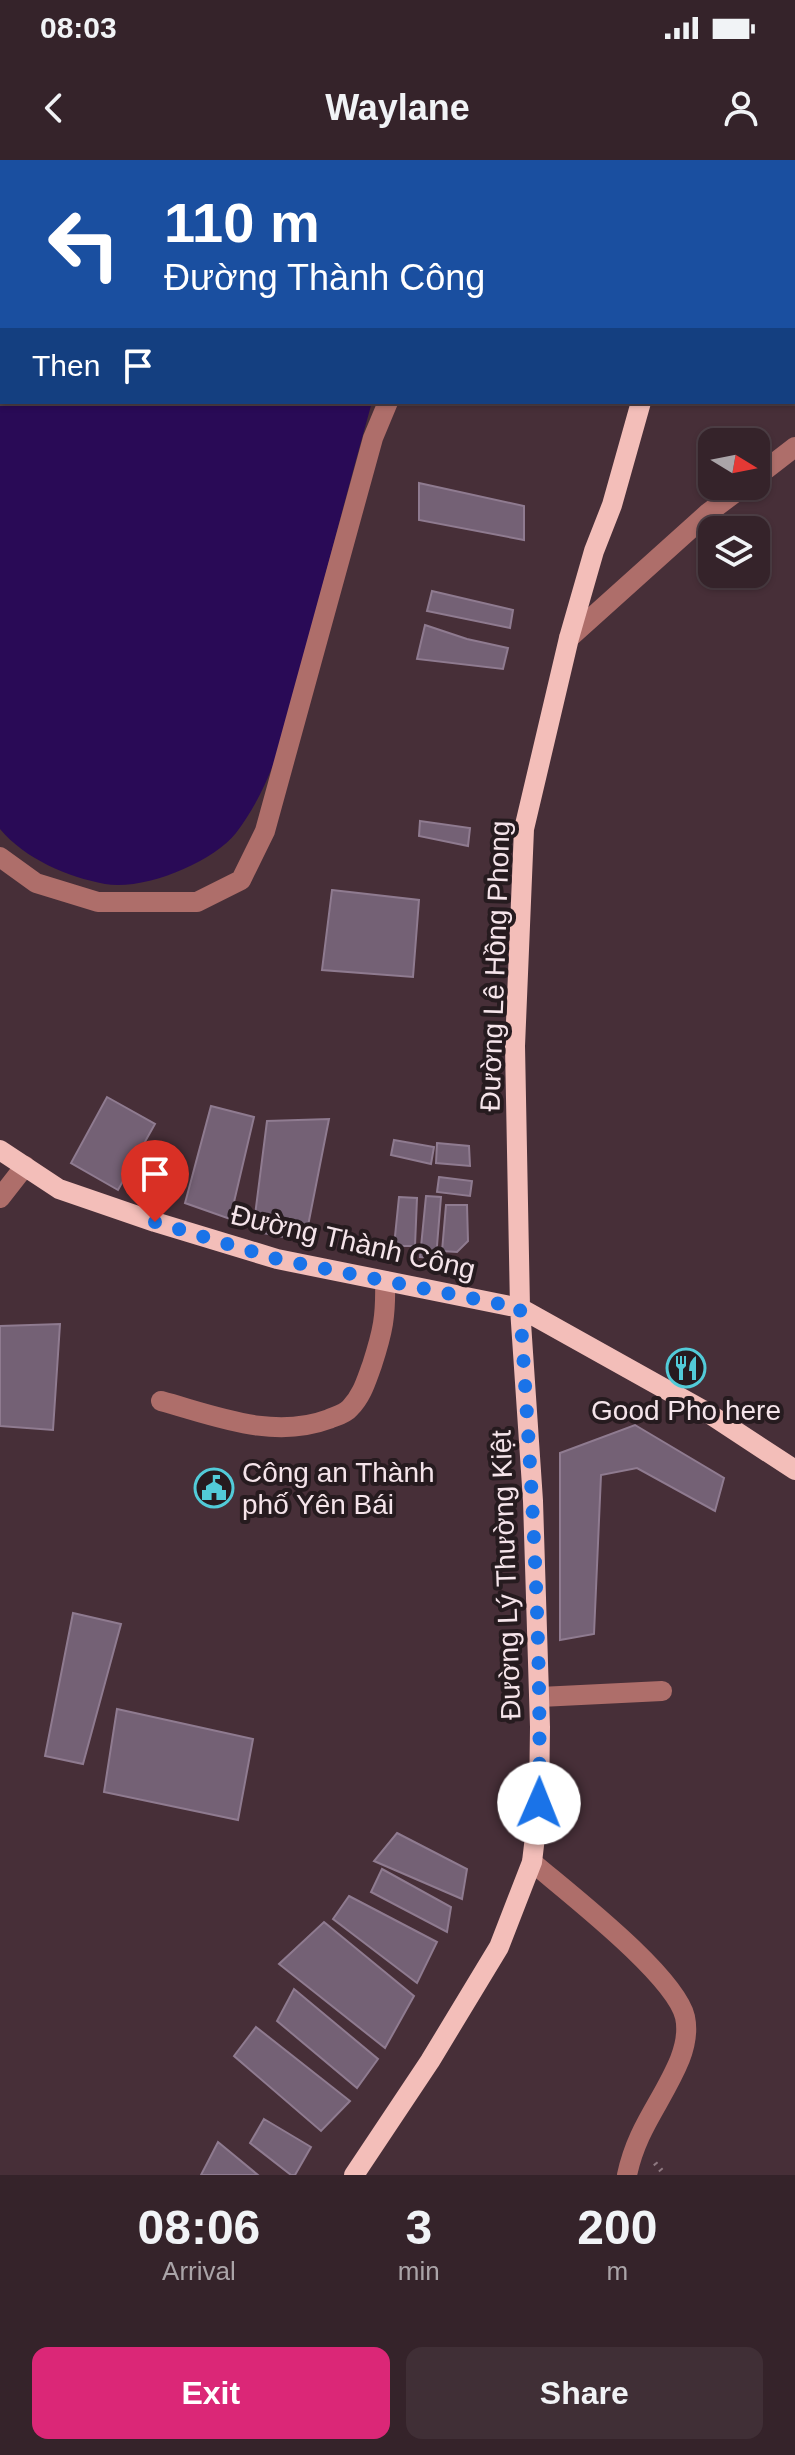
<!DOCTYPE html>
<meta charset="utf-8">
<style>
body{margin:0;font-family:Helvetica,sans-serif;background:#402f36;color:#f1f3f6;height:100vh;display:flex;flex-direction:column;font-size:30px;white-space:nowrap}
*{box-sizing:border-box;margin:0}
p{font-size:26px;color:#aaa4a8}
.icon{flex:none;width:44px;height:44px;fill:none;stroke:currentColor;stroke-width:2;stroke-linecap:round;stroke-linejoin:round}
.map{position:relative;height:2015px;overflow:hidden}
.side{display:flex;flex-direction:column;background:#35232a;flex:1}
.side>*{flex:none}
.guide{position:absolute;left:0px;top:0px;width:796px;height:244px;box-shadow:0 2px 6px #0004,0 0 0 2px #4f4047;background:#1a4fa0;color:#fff;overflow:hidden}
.needle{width:52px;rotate:100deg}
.controls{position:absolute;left:698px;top:268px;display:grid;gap:16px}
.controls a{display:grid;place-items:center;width:72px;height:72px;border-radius:16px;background:#35232a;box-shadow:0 2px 6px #0004,0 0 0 2px #4f4047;font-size:40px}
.pin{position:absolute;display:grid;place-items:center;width:68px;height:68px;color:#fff;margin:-82px -34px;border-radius:50% 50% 50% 0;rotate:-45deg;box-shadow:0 0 8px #0007}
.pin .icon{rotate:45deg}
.me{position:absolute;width:88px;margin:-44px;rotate:1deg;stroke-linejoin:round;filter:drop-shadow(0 0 6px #0008)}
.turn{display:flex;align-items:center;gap:28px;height:168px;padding:0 32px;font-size:36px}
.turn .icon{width:104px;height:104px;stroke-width:2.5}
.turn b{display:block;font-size:56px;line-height:68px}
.then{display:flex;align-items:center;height:76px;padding:0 32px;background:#0003;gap:16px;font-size:30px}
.eta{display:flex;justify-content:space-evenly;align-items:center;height:136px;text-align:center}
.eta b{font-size:48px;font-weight:700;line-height:56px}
.primary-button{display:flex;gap:16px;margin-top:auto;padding:16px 32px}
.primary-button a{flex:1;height:92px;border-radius:16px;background:#db2777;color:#fff;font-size:32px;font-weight:700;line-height:92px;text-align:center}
.primary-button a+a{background:#402f36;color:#f1f3f6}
.status{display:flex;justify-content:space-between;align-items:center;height:56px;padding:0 40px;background:#35232a;direction:ltr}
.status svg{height:22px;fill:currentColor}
header{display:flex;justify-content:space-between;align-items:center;height:104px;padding:0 32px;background:#35232a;font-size:36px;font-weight:700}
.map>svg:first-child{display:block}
.water{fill:#290a56}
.building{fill:#746175;stroke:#8f7b90;stroke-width:2}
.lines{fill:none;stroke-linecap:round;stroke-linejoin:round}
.path{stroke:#8d7880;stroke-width:5;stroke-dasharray:2 6;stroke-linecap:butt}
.minor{stroke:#ae6e6a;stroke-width:20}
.major{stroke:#f3beb9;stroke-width:20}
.route{stroke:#1a73e8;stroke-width:14;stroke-dasharray:0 25.2}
.labels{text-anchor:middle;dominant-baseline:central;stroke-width:8;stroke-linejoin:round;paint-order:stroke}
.street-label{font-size:28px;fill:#f5e4ea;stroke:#261b1f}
.poi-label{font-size:28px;fill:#f5e4ea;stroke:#261b1f}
</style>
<div class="status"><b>08:03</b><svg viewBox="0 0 49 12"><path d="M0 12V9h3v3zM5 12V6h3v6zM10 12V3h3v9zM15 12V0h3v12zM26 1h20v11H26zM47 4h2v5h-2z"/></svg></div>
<header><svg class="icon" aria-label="back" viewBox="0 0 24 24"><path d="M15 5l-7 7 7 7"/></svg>Waylane<svg class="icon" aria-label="person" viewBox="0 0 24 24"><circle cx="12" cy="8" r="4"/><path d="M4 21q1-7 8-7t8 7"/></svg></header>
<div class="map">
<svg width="795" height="2015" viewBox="0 0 795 2015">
<rect width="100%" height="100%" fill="#472f38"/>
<!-- water -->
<path class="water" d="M0 0 106 2H2V242H372C350 320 330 398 309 476 292 543 279 617 236 673 212 703 143 731 105 724 68 717 25 699 0 669Z"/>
<!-- building -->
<path class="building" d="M419 323 524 346V380L419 360Z
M432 431 513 450 510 468 427 451Z
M425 465 467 479 508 488 503 509 417 499Z
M420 661 470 668 468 686 419 676Z
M332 730 419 740 413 817 322 810Z
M107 937 155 964 118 1030 71 1003Z
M211 946 254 957 230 1059 185 1043Z
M329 959 305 1081 253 1071 267 961Z
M394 980 434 987 431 1004 391 995Z
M437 983 469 986 470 1006 436 1003Z
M439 1017 472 1021 470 1036 437 1032Z
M426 1036 441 1037 436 1098 420 1097Z
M399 1037 417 1038 415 1086H394Z
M446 1045H467L468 1081 457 1092 442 1091Z
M60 1164 53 1270 0 1266V1166Z
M635 1265 724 1318 715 1351 637 1308 601 1315 594 1474 560 1480V1293Z
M73 1453 121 1464 83 1604 45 1596Z
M117 1549 253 1579 238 1660 104 1632Z
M397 1673 467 1709 462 1739 374 1701Z
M382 1709 451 1747 447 1772 371 1732Z
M349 1736 437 1782 417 1823 333 1759Z
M324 1762 414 1836 385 1888 279 1804Z
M294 1829 378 1899 357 1928 277 1861Z
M256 1867 350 1941 321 1971 234 1896Z
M264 1959 311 1987 295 2015H291L250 1983Z
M218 1982 258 2015H201Z"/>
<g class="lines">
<!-- path -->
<path class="path" d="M655 2003 665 2015"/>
<!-- minor -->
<path class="minor" d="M135 0 172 2
M355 0 364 2
M202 2 225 0
M756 317 795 287
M569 478 708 353 744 326
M0 697 36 723 98 742H197L241 720 265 671 373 278 388 242
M0 1038 25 1006
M161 1241C216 1256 273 1280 329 1259 336 1256 345 1254 350 1248 362 1236 366 1221 372 1205 383 1171 386 1156 385 1121
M540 1537 662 1531
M532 1702C567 1732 675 1815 685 1857 688 1871 685 1886 680 1899 663 1941 637 1967 627 2015"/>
<!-- major -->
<path class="major" d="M690 2 691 0
M0 990 59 1029 155 1062 277 1099 520 1148 708 1253 795 1310
M354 2015 430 1901 499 1787 532 1702 539 1643 540 1567 533 1341 520 1148 515 886 524 669 569 478 594 391 612 345 641 242"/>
</g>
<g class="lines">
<!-- route -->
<path class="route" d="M155 1062 277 1099 520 1148C531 1313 542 1478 539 1643"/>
</g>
<!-- icons -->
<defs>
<symbol id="restaurant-ring" viewBox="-11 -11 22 22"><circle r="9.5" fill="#261b1f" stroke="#52cbd8" stroke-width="1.5"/><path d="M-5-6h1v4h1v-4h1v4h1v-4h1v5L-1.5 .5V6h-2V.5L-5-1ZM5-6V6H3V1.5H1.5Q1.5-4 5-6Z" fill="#52cbd8"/></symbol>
<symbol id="civic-ring" viewBox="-11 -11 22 22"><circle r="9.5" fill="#261b1f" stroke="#52cbd8" stroke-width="1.5"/><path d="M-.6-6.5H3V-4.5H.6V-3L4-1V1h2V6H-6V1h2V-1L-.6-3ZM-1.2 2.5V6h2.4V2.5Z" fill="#52cbd8"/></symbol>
</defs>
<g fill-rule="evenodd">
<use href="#restaurant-ring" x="664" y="1186" width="44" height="44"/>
<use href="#civic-ring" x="192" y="1306" width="44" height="44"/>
</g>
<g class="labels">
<!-- street labels -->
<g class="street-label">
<text transform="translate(495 806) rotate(-88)">Đường Lê Hồng Phong</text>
<text transform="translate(353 1082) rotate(13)">Đường Thành Công</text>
<text transform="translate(506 1415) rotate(-92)">Đường Lý Thường Kiệt</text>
</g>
<!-- poi labels -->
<g class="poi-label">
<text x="686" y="1250">Good Pho here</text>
<text x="242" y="1312" text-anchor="start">Công an Thành<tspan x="242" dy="32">phố Yên Bái</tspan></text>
</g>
</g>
</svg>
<div class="controls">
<a><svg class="needle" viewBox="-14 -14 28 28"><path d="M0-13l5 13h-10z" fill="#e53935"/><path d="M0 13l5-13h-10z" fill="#aaa4a8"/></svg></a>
<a><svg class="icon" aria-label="layers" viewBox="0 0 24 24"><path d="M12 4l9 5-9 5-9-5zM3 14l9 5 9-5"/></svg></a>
</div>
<div class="pin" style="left:155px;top:1062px;background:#d93025"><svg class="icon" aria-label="arrive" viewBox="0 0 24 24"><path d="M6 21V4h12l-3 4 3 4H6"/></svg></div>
<svg class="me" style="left:539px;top:1643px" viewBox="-20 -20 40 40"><circle r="19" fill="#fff"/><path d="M0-13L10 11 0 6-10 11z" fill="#1a73e8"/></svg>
<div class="guide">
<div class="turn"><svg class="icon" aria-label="left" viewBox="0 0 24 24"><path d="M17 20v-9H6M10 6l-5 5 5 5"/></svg><div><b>110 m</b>Đường Thành Công</div></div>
<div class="then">Then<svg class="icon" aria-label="arrive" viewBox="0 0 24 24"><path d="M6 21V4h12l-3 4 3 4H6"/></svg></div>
</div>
</div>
<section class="side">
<div class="eta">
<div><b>08:06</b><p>Arrival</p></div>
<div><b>3</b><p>min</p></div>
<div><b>200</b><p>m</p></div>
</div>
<div class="primary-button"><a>Exit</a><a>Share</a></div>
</section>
